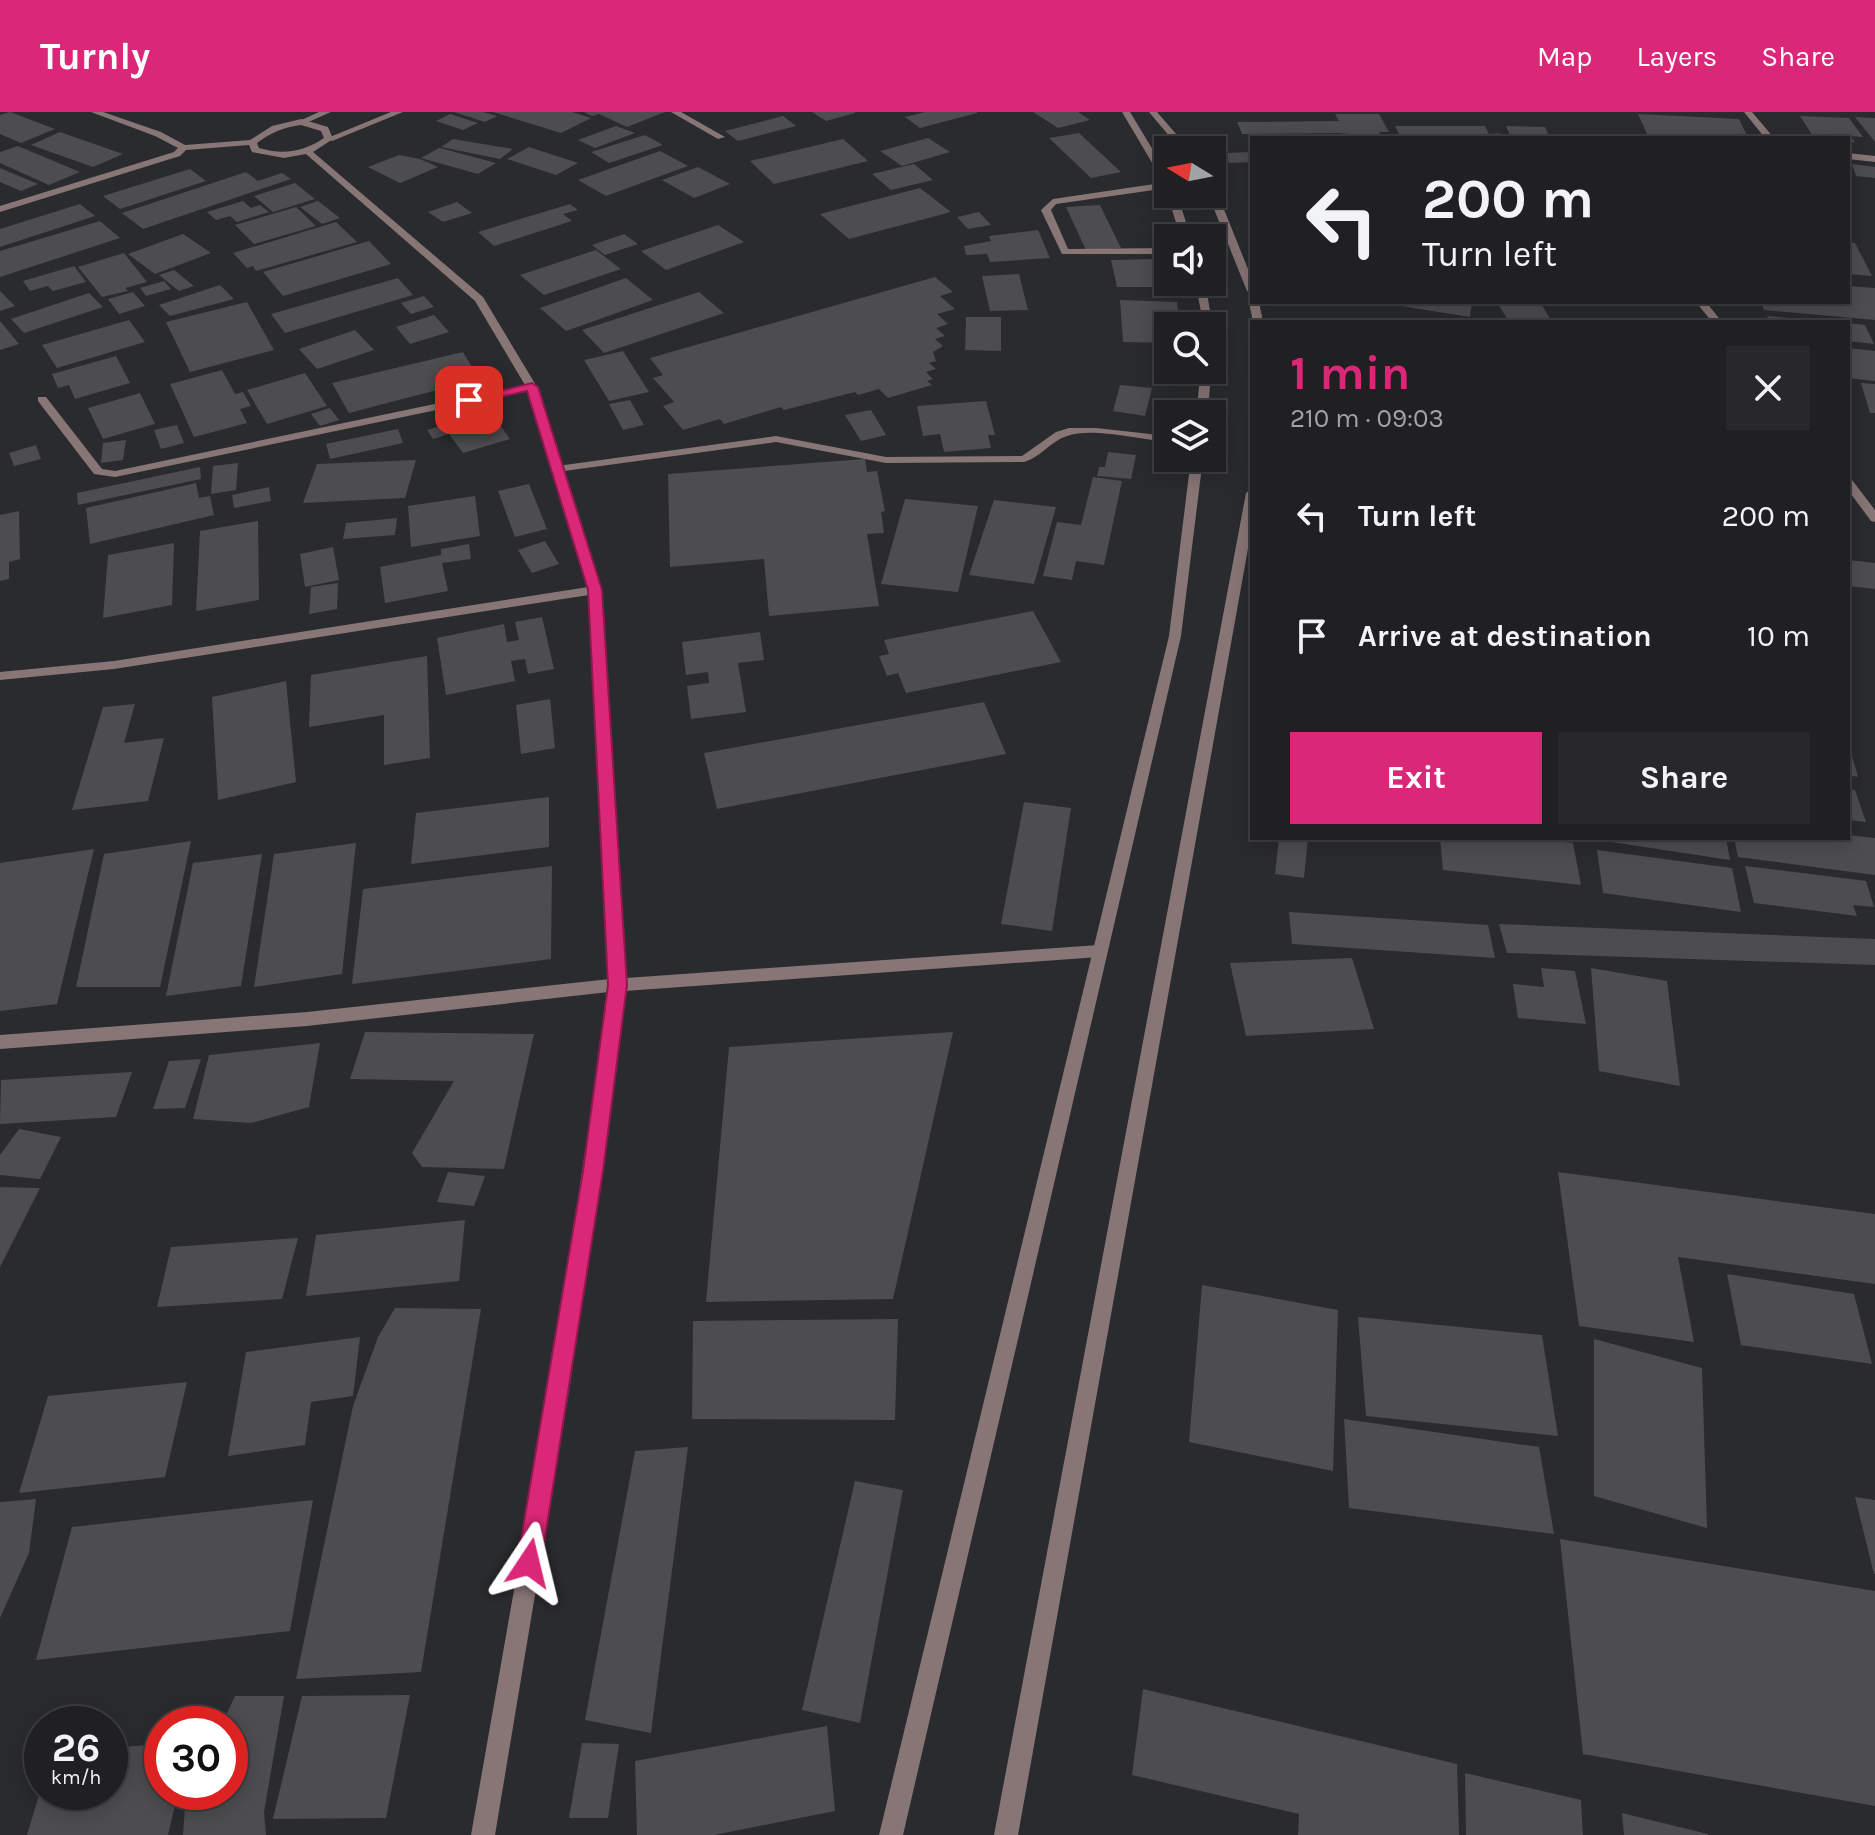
<!DOCTYPE html>
<meta charset="utf-8">
<style>
body{margin:0;font-family:Karla,sans-serif;background:#28282a;color:#f1f3f6;height:100vh;display:flex;flex-direction:column;font-size:30px;white-space:nowrap}
*{box-sizing:border-box;margin:0}
p{font-size:26px;color:#a2a3a5}
.icon{flex:none;width:44px;height:44px;fill:none;stroke:currentColor;stroke-width:2;stroke-linecap:round;stroke-linejoin:round}
.map{position:relative;flex:1;overflow:hidden}
.sheet{position:absolute;left:1250px;top:208px;width:600px;height:520px;display:flex;flex-direction:column;background:#202022;border-radius:0px;box-shadow:0 4px 20px #0003,0 0 0 2px #3d3e40}
.sheet>*{flex:none}
.top-card{position:absolute;left:1250px;top:24px;width:600px;height:168px;border-radius:0px;box-shadow:0 4px 20px #0003,0 0 0 2px #3d3e40;background:#202022;color:#f1f3f6;overflow:hidden}
.needle{width:52px;rotate:280deg}
.controls{position:absolute;left:1154px;top:24px;display:grid;gap:16px}
.controls a{display:grid;place-items:center;width:72px;height:72px;border-radius:0px;background:#202022;box-shadow:0 4px 20px #0003,0 0 0 2px #3d3e40;font-size:40px}
.speed{position:absolute;left:24px;top:1594px;display:flex;gap:16px;font-size:40px;font-weight:700;text-align:center}
.speed>*{display:grid;place-content:center;width:104px;height:104px;border-radius:50%;background:#202022;box-shadow:0 4px 20px #0003,0 0 0 2px #3d3e40;line-height:1}
.speed small{font-size:20px;font-weight:400}
.speed .limit{border:12px solid #d22;background:#fff;color:#111}
.pin{position:absolute;display:grid;place-items:center;width:68px;height:68px;color:#fff;margin:-34px;border-radius:16px;box-shadow:0 4px 12px #0006}
.me{position:absolute;width:88px;margin:-44px;rotate:10deg;stroke-linejoin:round;filter:drop-shadow(0 0 6px #0008)}
.turn{display:flex;align-items:center;gap:28px;height:168px;padding:0 40px;font-size:36px}
.turn .icon{width:104px;height:104px;stroke-width:2.5}
.turn b{display:block;font-size:56px;line-height:68px}
.round{display:grid;place-items:center;flex:none;width:84px;height:84px;border-radius:0px;background:#28282a}
.overview{display:flex;align-items:center;justify-content:space-between;height:136px;padding:0 40px}
h1{font-size:48px;font-weight:700;line-height:60px;color:#db2777}
.action{display:flex;gap:16px;margin-top:auto;padding:16px 40px}
.action a{flex:1;height:92px;border-radius:0px;background:#db2777;color:#fff;font-size:32px;font-weight:700;line-height:92px;text-align:center}
.action a+a{background:#28282a;color:#f1f3f6}
ul{padding:0;list-style:none}
li{display:flex;align-items:center;gap:24px;height:120px;padding:0 40px}
li div{flex:1}
li b{display:block;font-size:30px}
li em{font-style:normal}
header{display:flex;align-items:center;gap:48px;box-sizing:border-box;height:112px;padding:0 40px;background:#db2777;color:#fff}
header strong{font-size:38px}
nav{display:flex;gap:44px;margin-inline-start:auto;font-size:28px}
.map>svg:first-child{display:block}
.building{fill:#4d4c4f}
.lines{fill:none;stroke-linecap:round;stroke-linejoin:round}
.service{fill:#887576;fill-rule:evenodd}
.minor{fill:#887576;fill-rule:evenodd}
.tertiary{fill:#887576;fill-rule:evenodd}
.route{fill:#db2777;stroke:#8e194d;stroke-width:2}
</style>
<header>
<strong>Turnly</strong>
<nav><a>Map</a><a>Layers</a><a>Share</a></nav>
</header>
<div class="map">
<svg width="1875" height="1723" viewBox="0 0 1875 1723">
<rect width="100%" height="100%" fill="#2a2b2e"/>
<!-- building -->
<path class="building" d="M10 0 55 17 21 31 0 22V3Z
M454 0H483L497 4 485 10Z
M493 0H572L591 6 561 21Z
M584 0H665L627 15 599 2 592 4Z
M812 0H855V1L826 9Z
M925 0H977V1L920 16 905 5Z
M1033 0H1078L1090 8 1058 16Z
M450 2 478 11 463 18 436 9Z
M1335 2H1379L1389 20H1379L1382 26H1289L1349 21 1242 22 1237 10 1339 9Z
M1638 2 1739 7 1748 26 1647 22Z
M783 4 796 14 738 29 725 19Z
M1800 4 1849 6 1863 25 1850 24 1855 30H1848V26H1814Z
M1855 5 1875 6V30Z
M616 14 635 21 595 36 578 28Z
M1395 14H1485L1489 22 1500 21 1502 26H1401Z
M1506 14 1545 15 1550 26H1511Z
M60 20 123 42 93 55 31 33Z
M1079 21 1121 60 1091 66 1049 26Z
M645 23 663 33 609 51 591 40Z
M928 26 950 40 902 54 880 39Z
M453 27 513 37 500 47 441 35Z
M843 27 868 49 774 72 750 49Z
M18 34 80 60 49 73 0 51V40Z
M529 35 578 51 556 63 507 47Z
M439 36H440L496 51 478 62 421 46Z
M660 39 688 54 606 84 578 68Z
M1252 40V50L1229 51 1225 41Z
M399 43 420 47 438 55 400 71 368 55Z
M914 52 933 68 891 78 872 62Z
M1852 52 1875 55V66L1856 64Z
M698 55 730 72 694 86 662 68Z
M0 56 38 72 21 79 0 70Z
M190 57 206 69 120 97 103 84Z
M246 60 258 69 282 61 291 67 143 117 122 101Z
M295 71 315 87 273 100 254 84Z
M920 76 951 100 849 127 820 102Z
M243 89 251 96 260 93 269 100 237 110 230 104 216 108 207 100Z
M318 89 340 106 322 112 300 95Z
M457 90 472 101 443 110 428 100Z
M80 92 95 104 0 135V117Z
M570 92 578 98 563 102 572 109 494 134 478 120Z
M1100 93 1121 136 1086 138 1066 95Z
M296 95 316 114 254 132 235 113Z
M979 100 991 113 968 117 957 105Z
M100 109 120 126 0 165V139Z
M336 110 357 130 256 159 253 154 247 156 233 141Z
M718 113 744 130 666 158 641 139Z
M1038 118 1050 146 990 150 987 142 966 143 964 134 991 129 989 124Z
M183 122 211 141 155 162 128 142Z
M624 122 638 132 605 143 592 133Z
M369 129 391 152 283 184 263 160Z
M1848 130 1855 131 1872 164 1848 162Z
M596 138 621 157 544 183 520 163Z
M124 141 147 170 125 176 128 179 102 185 78 155Z
M1152 147 1159 175H1117L1111 148Z
M74 154 86 170 53 179 48 174 30 179 23 169Z
M174 158 194 174 179 179 159 163Z
M1019 162 1028 198 990 199 982 164Z
M935 165 953 180 940 184 955 197 937 202 948 212 936 216 945 224 935 227 943 234 933 240 936 249 929 251 936 257 926 260 933 267 927 269 932 273 888 286 879 277 858 283 855 280 784 298 781 295 724 312 720 307 683 318 663 294 674 290 653 266 663 263 650 246Z
M398 166 413 183 285 221 271 202Z
M626 166 653 188 566 219 540 196Z
M164 169 171 177 146 184 140 176Z
M220 173 234 187 170 204 159 193Z
M1848 174 1875 176V208L1764 198 1761 190H1848Z
M0 179 15 194 0 199Z
M133 180 145 194 119 202 108 187Z
M699 180 724 201 604 241 582 218Z
M89 181 103 195 24 221 11 207Z
M424 184 434 195 411 202 401 191Z
M1120 188 1177 190 1180 214H1168V231L1123 230Z
M247 190 274 238 190 260 166 210Z
M1376 190H1472L1470 205Z
M1497 190H1540L1552 210H1509Z
M434 203 449 220 410 232 396 215Z
M1767 204 1807 208V210H1770Z
M966 205H1001V239L965 238Z
M129 208 145 230 57 256 42 233Z
M0 209 19 232 0 238Z
M1848 211 1865 213 1874 232 1848 229Z
M355 218 374 238 317 257 299 237Z
M1848 236 1875 239V269L1848 266Z
M623 239 649 280 609 289 584 248Z
M463 240 472 255 461 258 468 270 349 301 332 271Z
M116 244 130 271 75 287 69 273 58 276 52 262Z
M222 258 235 282 243 280 251 294 240 297 247 311 194 325 170 272Z
M305 261 327 294 267 312 247 278Z
M1861 271 1875 272V301H1870Z
M1120 273 1152 276 1145 304 1113 299Z
M140 281 155 312 103 327 88 296Z
M630 288 644 313 623 318 609 292Z
M986 289 995 323H988L991 336 944 340 940 322 923 324 917 294Z
M330 296 339 308 320 314 311 302Z
M871 298 886 323 861 329 845 303Z
M490 299 510 327 463 341 449 322 433 327 427 318Z
M177 313 184 331 161 337 154 318Z
M398 317 403 331 330 347 326 332Z
M126 328 123 348 101 351 103 331Z
M36 333 41 347 14 354 9 341Z
M1108 340 1136 343 1131 367 1097 364 1099 355H1105Z
M865 347 867 360 877 359 885 399 881 400 884 421 867 422 879 494 769 504 764 447 670 455 668 362Z
M416 348 405 386 303 391 317 352Z
M238 351 236 378 211 382 213 354Z
M200 355 201 367 78 393 77 381Z
M1093 365 1122 369 1104 453 1076 449 1072 468 1043 464 1057 410 1081 413Z
M196 371 199 386 210 384 214 403 90 432 86 396Z
M529 372 547 417 515 425 498 379Z
M269 375 271 389 234 396 232 383Z
M475 384 480 424 411 435 408 394Z
M905 387 978 394 958 480 881 472Z
M994 388 1056 395 1034 472 969 463Z
M19 399 20 447 9 450V467L0 469V403Z
M397 406 395 423 343 427 346 411Z
M258 409 259 488 196 499 200 419Z
M545 429 559 452 532 461 518 438Z
M174 431 172 493 103 506 108 443Z
M469 432 471 447 442 451 448 479 385 491 380 455 441 443V437Z
M333 435 339 468 305 475 300 442Z
M1848 448 1875 451V477L1848 474Z
M338 471 337 497 309 502 311 475Z
M1033 499 1061 550 906 581 898 561 887 564 879 544 889 542 884 528Z
M542 505 554 557 528 562 525 547 511 549 515 569 446 583 437 526 504 512 507 530 519 528 515 510Z
M760 520 764 548 738 551 746 600 691 607 687 574 709 571 708 560 686 563 682 530Z
M427 544 430 646 384 653V603L309 615 311 563Z
M286 569 296 670 218 688 212 585Z
M550 587 555 636 521 642 516 593Z
M984 590 1006 642 717 697 704 641Z
M135 592 124 631 164 626 148 689 72 698 103 595Z
M1848 633H1849L1858 665 1848 663Z
M1848 677 1855 678 1866 710 1848 708Z
M549 685V735L411 752 416 701Z
M1024 690 1071 696 1052 819 1001 812Z
M1848 723 1875 726V763L1738 745 1734 726H1848Z
M1279 726H1308L1304 766 1275 762Z
M1440 726H1529L1573 731 1581 773 1443 758Z
M1598 726H1726L1730 748 1598 728Z
M191 729 160 875H76L104 742Z
M356 731 342 862 254 875 274 742Z
M94 737 57 892 0 899V751Z
M1597 738 1732 756 1741 800 1603 781Z
M262 742 241 874 166 884 193 751Z
M552 754 551 847 352 872 363 777Z
M1745 754 1866 769 1874 795 1853 793 1857 804 1754 791Z
M1289 800 1488 813 1495 846 1292 832Z
M1499 812 1875 827V853L1507 841Z
M1352 846 1374 917 1246 924 1230 851Z
M1541 856 1575 859 1586 912 1518 906 1513 872 1544 875Z
M1591 856 1667 869 1680 974 1599 959Z
M365 920 534 922 504 1057 422 1055 412 1041 454 969 350 967Z
M953 920 893 1187 706 1190 729 935Z
M320 931 309 995 251 1011 193 1007 209 943Z
M201 947 185 996 153 997 169 949Z
M132 960 116 1005 0 1012 1 968Z
M19 1017 61 1025 40 1067 0 1063V1043Z
M448 1060 485 1064 474 1094 437 1090Z
M1558 1060 1875 1102V1172L1678 1145 1694 1230 1579 1214Z
M0 1075 40 1076 0 1155Z
M465 1108 459 1169 306 1184 316 1123Z
M298 1126 282 1187 157 1195 171 1135Z
M1727 1162 1854 1182 1872 1252 1741 1233Z
M1202 1173 1338 1198 1333 1359 1189 1330Z
M395 1196 481 1197 421 1560 296 1567 353 1294 378 1225Z
M1358 1205 1542 1223 1558 1324 1366 1304Z
M898 1207 895 1308 692 1307 693 1209Z
M360 1225 353 1284 311 1290 305 1333 228 1344 246 1240Z
M1594 1227 1702 1256 1707 1416 1594 1384Z
M187 1270 165 1365 19 1381 48 1284Z
M1344 1307 1539 1335 1554 1422 1349 1396Z
M688 1335 651 1621 585 1608 635 1339Z
M855 1369 903 1378 860 1611 802 1598Z
M1855 1385 1875 1388V1462H1874Z
M36 1387 29 1441 0 1506V1390Z
M313 1388 290 1519 36 1548 72 1415Z
M1560 1427 1875 1479V1694L1583 1642Z
M1143 1577 1457 1652 1459 1723H1298L1299 1702 1132 1663Z
M410 1583 386 1706 273 1707 302 1584Z
M235 1584H284L264 1700 266 1723H183L185 1695 192 1680H230V1612H222Z
M827 1614 835 1699 714 1723H637L635 1649Z
M582 1631 619 1632 608 1706H569Z
M162 1632V1680H178L168 1723H27L40 1680H110V1636Z
M1465 1661 1581 1688 1583 1723H1466Z
M1622 1701 1708 1722V1723H1624Z"/>
<g class="lines">
<!-- service -->
<path class="service" d="M1168 70V76L1056 92 1051 98 1068 137 1168 136V142H1062L1041 98 1053 87Z
M1069 316H1096L1168 324V330C1141 328 1092 315 1067 324 1051 329 1041 345 1024 350L886 351 776 330 557 360 551 357 557 354 776 324 886 345 1022 344 1056 320Z"/>
<!-- minor -->
<path class="minor" d="M91 0H103L161 20 185 33 250 28 272 14 301 7 328 15 333 27 313 40 483 185 537 275 601 478 626 866 1099 833 1105 835 1107 839 1105 843 1099 845 625 879 570 1273 495 1723H471L550 1273 609 880 307 914 0 937V923L307 900 610 867 589 483 114 557 0 568V560L114 549 588 475 528 279 115 365 94 362 38 289V285H46L102 357 115 359 525 273 475 189 306 42 284 46 252 40 249 33 186 38 180 44 0 100V94L174 40 178 36 155 24ZM301 13 321 19 324 26C304 40 282 43 259 36L257 31C270 21 284 15 301 13Z
M671 0H681L725 25 718 27Z
M1744 0H1752L1774 26H1765Z
M1601 23H1620L1624 26H1597Z
M1848 41 1875 44V50L1848 47Z
M1696 190H1706L1722 210H1712Z
M1848 367 1852 368 1875 398V410L1871 409 1848 378Z"/>
<!-- tertiary -->
<path class="tertiary" d="M319 0H331L304 12 297 10Z
M391 0H403L332 29 325 27Z
M1122 0H1130L1168 63V74L1164 71Z
M1149 0H1157L1190 38H1181Z
M1212 77 1217 80 1252 167V182L1247 179 1208 82H1212Z
M1167 82H1177L1191 126H1181Z
M1195 170H1205L1213 216 1204 214Z
M1252 187V190H1259L1263 210H1253L1249 190Z
M1201 258H1211L1208 302H1196Z
M1191 346H1203L1181 524 903 1723H879L1169 524Z
M1252 377V414L1018 1723H994L1246 381Z"/>
</g>
<!-- route -->
<path class="route" d="M532 271 538 275 602 478 627 873 603 1059 541 1451 538 1460 529 1463 520 1460 517 1451 583 1059 608 873 588 478 527 279 469 292 463 288Z"/>
</svg>
<div class="controls">
<a><svg class="needle" viewBox="-14 -14 28 28"><path d="M0-13l5 13h-10z" fill="#e53935"/><path d="M0 13l5-13h-10z" fill="#a2a3a5"/></svg></a>
<a><svg class="icon" aria-label="sound" viewBox="0 0 24 24"><path d="M4 9h4l5-4v14l-5-4H4zM17 9q2 3 0 6"/></svg></a>
<a><svg class="icon" aria-label="search" viewBox="0 0 24 24"><circle cx="10" cy="10" r="6"/><path d="M15 15l6 6"/></svg></a>
<a><svg class="icon" aria-label="layers" viewBox="0 0 24 24"><path d="M12 4l9 5-9 5-9-5zM3 14l9 5 9-5"/></svg></a>
</div>
<div class="speed"><div>26<small>km/h</small></div><div class="limit">30</div></div>
<div class="pin" style="left:469px;top:288px;background:#d93025"><svg class="icon" aria-label="arrive" viewBox="0 0 24 24"><path d="M6 21V4h12l-3 4 3 4H6"/></svg></div>
<svg class="me" style="left:529px;top:1451px" viewBox="-20 -20 40 40"><path d="M0-17L14 15 0 8-14 15z" fill="#db2777" stroke="#fff" stroke-width="4"/></svg>
<div class="top-card">
<div class="turn"><svg class="icon" aria-label="left" viewBox="0 0 24 24"><path d="M17 20v-9H6M10 6l-5 5 5 5"/></svg><div><b>200 m</b>Turn left</div></div>
</div>
<section class="sheet">
<div class="overview"><div><h1>1 min</h1><p>210 m · 09:03</p></div><a class="round"><svg class="icon" aria-label="close" viewBox="0 0 24 24"><path d="M6 6l12 12M18 6L6 18"/></svg></a></div>
<ul>
<li><svg class="icon" aria-label="left" viewBox="0 0 24 24"><path d="M17 20v-9H6M10 6l-5 5 5 5"/></svg><div><b>Turn left</b></div><em>200 m</em></li>
<li><svg class="icon" aria-label="arrive" viewBox="0 0 24 24"><path d="M6 21V4h12l-3 4 3 4H6"/></svg><div><b>Arrive at destination</b></div><em>10 m</em></li>
</ul>
<div class="action"><a>Exit</a><a>Share</a></div>
</section>
</div>
